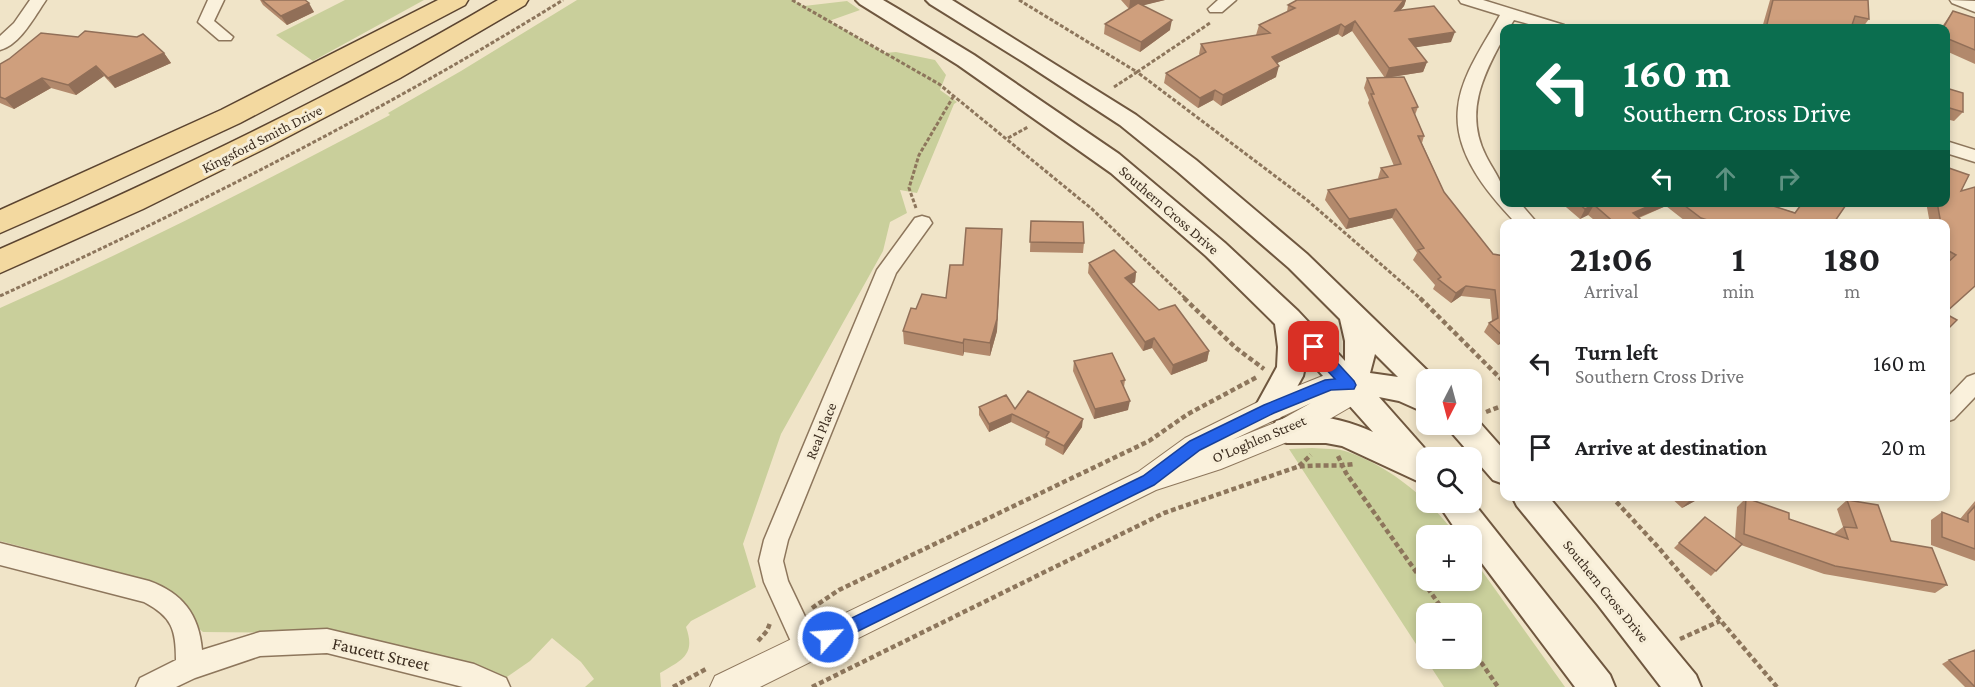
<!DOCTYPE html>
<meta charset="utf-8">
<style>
body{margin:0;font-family:"Crimson Pro",serif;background:#f2f2f2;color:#202124;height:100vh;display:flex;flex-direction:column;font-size:22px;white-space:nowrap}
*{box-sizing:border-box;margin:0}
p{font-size:20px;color:#757577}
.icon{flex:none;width:33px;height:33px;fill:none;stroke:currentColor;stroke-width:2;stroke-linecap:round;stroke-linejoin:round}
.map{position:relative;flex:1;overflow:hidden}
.details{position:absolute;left:1500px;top:219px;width:450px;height:282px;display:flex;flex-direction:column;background:#fff;border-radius:12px;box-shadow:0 3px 9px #0003}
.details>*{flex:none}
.top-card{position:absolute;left:1500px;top:24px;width:450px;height:183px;border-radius:12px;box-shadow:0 3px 9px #0003;background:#0b6e4f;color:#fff;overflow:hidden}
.needle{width:39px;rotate:186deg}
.controls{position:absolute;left:1416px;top:369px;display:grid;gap:12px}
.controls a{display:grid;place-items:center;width:66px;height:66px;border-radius:12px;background:#fff;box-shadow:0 3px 9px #0003;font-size:30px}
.pin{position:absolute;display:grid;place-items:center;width:51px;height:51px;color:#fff;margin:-26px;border-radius:12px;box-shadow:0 3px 9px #0006}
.me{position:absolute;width:66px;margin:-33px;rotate:64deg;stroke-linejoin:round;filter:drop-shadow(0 0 4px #0008)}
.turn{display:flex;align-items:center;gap:21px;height:126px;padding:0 24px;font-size:27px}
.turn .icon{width:78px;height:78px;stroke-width:2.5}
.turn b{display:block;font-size:42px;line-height:51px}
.lanes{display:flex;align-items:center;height:57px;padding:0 24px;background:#0003;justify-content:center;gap:30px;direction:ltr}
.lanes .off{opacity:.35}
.eta{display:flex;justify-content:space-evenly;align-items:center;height:102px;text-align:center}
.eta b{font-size:36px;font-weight:700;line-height:42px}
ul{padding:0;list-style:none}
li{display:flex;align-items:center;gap:18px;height:84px;padding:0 24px}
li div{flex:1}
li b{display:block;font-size:22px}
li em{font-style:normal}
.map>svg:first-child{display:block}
.green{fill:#c9cf9b;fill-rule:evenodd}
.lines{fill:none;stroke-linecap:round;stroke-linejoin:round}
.minor-casing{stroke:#8d765c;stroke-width:3}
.tertiary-casing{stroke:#8d765c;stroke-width:2}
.secondary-casing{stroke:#6f573f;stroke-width:4}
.primary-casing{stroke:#5b4430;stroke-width:3}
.path-far1{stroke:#8d765c;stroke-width:3;stroke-dasharray:4 2;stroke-linecap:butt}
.path{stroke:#8d765c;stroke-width:4.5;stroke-dasharray:5 3;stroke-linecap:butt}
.minor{fill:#faf1dc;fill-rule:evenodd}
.tertiary{fill:#faf1dc;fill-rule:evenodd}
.secondary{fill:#faf1dc;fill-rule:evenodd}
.primary{fill:#f3d9a0;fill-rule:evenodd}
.wall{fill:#b2896c}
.shaded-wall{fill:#916f58}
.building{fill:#cf9f7d;stroke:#916f58;stroke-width:1.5}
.route{fill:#2563eb;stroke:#184099;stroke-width:1.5}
.labels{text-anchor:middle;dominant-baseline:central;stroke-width:6;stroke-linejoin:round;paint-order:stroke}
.street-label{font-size:15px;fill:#3d2e20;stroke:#f7eed8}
.near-street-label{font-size:18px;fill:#3d2e20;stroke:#f7eed8}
</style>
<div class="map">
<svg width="1975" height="687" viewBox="0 0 1975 687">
<rect width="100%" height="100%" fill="#f0e4c8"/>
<!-- green -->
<path class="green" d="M345 0H424L313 61 276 35Z
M577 0H792L804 6 847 1 860 10 829 21 884 53 896 52 935 60 946 75 940 90 957 102 954 104 917 193 900 190 907 213 890 222 883 251 781 434 743 544 756 587 691 621 686 627C696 655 682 660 660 673L661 687H585L594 679 581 662 552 638 530 661 504 679 295 633 203 632 137 577 0 541V308C133 249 262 183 390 115L388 113 461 71Z
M1312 448C1323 449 1338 448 1348 452 1391 467 1430 500 1456 535L1426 536V580H1472V557L1565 687H1444L1289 449ZM1426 614H1472V658H1426Z"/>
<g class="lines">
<defs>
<path id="minor" d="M30 0H46C35 16 20 45 0 50V36L14 23Z
M208 0H224L214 21 233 37 231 40H219L198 22Z
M1218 0H1236L1222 12H1210L1208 9Z
M1459 0H1483L1564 25 1566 28H1543L1514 20 1509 28H1504V37C1483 75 1464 113 1486 156 1495 174 1504 181 1504 202H1519L1538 224H1517C1488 194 1453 153 1458 108 1461 75 1485 43 1500 15L1461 3Z
M1950 0 1975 1V12L1952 3Z
M1946 141 1975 150V162L1946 153Z
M922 216 929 218 932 223 896 273 788 540 783 561 788 581 820 648 816 657 807 660 798 657 764 582 759 561 764 540 877 270 915 218Z
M1975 374V397L1954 419 1946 422V399L1967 377Z
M0 543 149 581C182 593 199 614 202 650L260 632 327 629 474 664 506 678 510 687H463L327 653 260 656 195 678 176 687H136L140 678 176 660C176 629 172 617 144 602L0 565Z"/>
<path id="tertiary" d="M1330 373 1358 378 1362 385 1352 406 1297 438 1221 469 1156 490 760 687H710L715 676 1138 472 1185 438 1260 401ZM1311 403 1277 422 1232 440Z"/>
<path id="secondary" d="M856 0H883L900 10 974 55 1119 154 1225 243 1298 311 1345 361V341L1340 319 1289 268 1178 172 1120 125 1025 63 930 4 926 0H952L1136 115 1196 160 1307 254 1437 380H1426V413L1399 401 1379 397 1433 458H1426V485L1342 446 1326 443H1287L1276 439 1272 430 1276 421C1307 410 1344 419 1373 432L1307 358 1303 376 1280 418 1269 421 1258 418 1254 409 1277 367 1278 347 1275 324 1206 256 1111 173 958 65 860 4ZM1375 354 1398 377 1370 373Z
M1472 414 1504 450V484L1493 480 1452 433 1448 424H1472Z
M1512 496H1548L1696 675 1701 687H1661L1598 605 1517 506Z
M1472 501 1610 675 1615 687H1575L1472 550V536H1460L1437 502Z"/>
<path id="primary" d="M438 0H468L465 5 240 123 68 203 0 233V210L221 110Z
M498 0H528L525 5 400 78 272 145 143 209 0 273V249C170 174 338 94 498 0Z"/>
</defs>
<!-- minor casing -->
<use href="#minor" class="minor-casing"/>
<!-- tertiary casing -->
<use href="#tertiary" class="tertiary-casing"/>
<!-- secondary casing -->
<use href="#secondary" class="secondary-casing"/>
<!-- primary casing -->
<use href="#primary" class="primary-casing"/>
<!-- path-far1 -->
<path class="path-far1" d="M792 0 939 84 1092 209 1186 299
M1019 0 1137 72 1210 23
M1114 87 1137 72 1307 200 1421 299
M1008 138 1028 127
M916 208 909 188 919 155 953 97
M0 296C193 207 382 112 563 0"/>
<!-- path -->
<path class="path" d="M1184 298 1236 348 1264 369
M1420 298 1504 382
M1486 412 1504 405
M1338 456 1346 473 1446 614
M1299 466 1311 455
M1611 496 1658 547 1777 687
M812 608 839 590 1149 441 1188 414 1257 377
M1680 639 1720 621
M758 641 767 631 770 623
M1472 649 1498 687
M673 687 706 669
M812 687 1164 513 1297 467C1317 464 1335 467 1354 464"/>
<!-- minor -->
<use href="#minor" class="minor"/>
<!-- tertiary -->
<use href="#tertiary" class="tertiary"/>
<!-- secondary -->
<use href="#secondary" class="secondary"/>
<!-- primary -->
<use href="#primary" class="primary"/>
</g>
<!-- wall -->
<path class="wall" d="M260 0H305L314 12 287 25 263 5Z
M1121 0H1165L1143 5 1170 30 1140 52 1104 34 1105 24 1129 9Z
M1297 0H1406L1404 6 1400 11 1451 42 1415 47 1427 62 1423 72 1385 78 1352 31 1342 37 1338 34 1277 63 1276 77 1221 106 1213 100 1198 108 1164 83 1166 73 1200 55 1199 54 1201 44 1256 35 1259 25 1287 12 1288 5Z
M1770 0H1868L1869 19 1863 27 1852 25 1851 28H1762Z
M1953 11 1975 18V64L1946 51V28H1941Z
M164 53 171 63 115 88 104 76 76 95 51 88 14 109 0 103V64Z
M1367 78 1418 107 1415 115 1424 136 1422 143 1444 192 1493 254 1504 342 1498 345 1484 332 1489 323 1492 321 1490 299 1461 296 1451 303 1433 289 1435 285 1413 260 1417 253 1392 218 1346 229 1325 200 1328 190 1379 179 1378 178 1381 168 1394 166 1368 103 1369 100 1364 88Z
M1946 88 1963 112 1954 121 1946 119Z
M1975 187 1946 313V224H1930L1926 202H1946L1961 191Z
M1560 202H1761L1833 224H1689L1666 206 1639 218 1646 224H1599L1588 215 1580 219Z
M1031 221 1084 243 1083 253 1030 252Z
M1002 229 997 331 990 356 964 352 963 356 904 344 903 331 916 309 946 298 963 265Z
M1089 263 1136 272 1135 282 1131 284 1159 310 1209 351 1207 361 1171 375 1152 348 1143 351 1088 273Z
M1074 361 1125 380 1124 387 1128 410 1094 419 1073 371Z
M979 407 1015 409 1082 427 1063 455 1045 445 1046 439 1011 422 989 432 979 415Z
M1669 496H1704L1682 508Z
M1746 498 1789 519 1834 534 1843 527 1837 509 1847 500 1891 541 1947 585 1935 593 1824 574 1741 545 1711 576 1674 548 1705 517 1735 540 1737 507Z
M1975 501V561L1931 545V520L1942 512 1960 519Z
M1949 660 1975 687H1965L1942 664Z"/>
<!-- shaded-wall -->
<path class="shaded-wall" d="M1130 0H1165L1129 9Z
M1404 0H1406L1404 6 1391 21 1395 11Z
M309 3 314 12 287 25 281 16Z
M1172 20 1170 30 1140 52 1141 42Z
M1355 21 1352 31 1342 37 1345 27Z
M1341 24 1338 34 1269 67 1272 57Z
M1455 32 1451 42 1405 49 1409 39Z
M164 53 171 63 115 88 108 78Z
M1427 62 1423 72 1385 78 1389 68Z
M96 66 104 76 76 95 68 85Z
M1279 66 1276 77 1221 106 1223 95Z
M42 78 51 88 14 109 5 99Z
M1215 90 1213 100 1198 108 1200 98Z
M1658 202H1668L1666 206 1627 222 1633 213Z
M1594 205 1588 215 1580 219 1585 209Z
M1396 209 1392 218 1346 229 1349 219Z
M1002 229 997 331 990 356V343Z
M1136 272 1135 282 1124 288 1125 278Z
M1466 286 1461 296 1451 303 1456 293Z
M1503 336H1504V342L1498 345Z
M1154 338 1152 348 1143 351 1145 342Z
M964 339V352L963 356V343Z
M1209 351 1207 361 1171 375 1173 365Z
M1130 401 1128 410 1094 419 1095 409Z
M1012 414 1011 422 989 432V424Z
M1083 419 1082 427 1063 455 1064 446Z
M1697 496H1704L1682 508 1690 500Z"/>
<!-- building -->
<path class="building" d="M262 0H305L309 3 281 16Z
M1297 0H1404L1395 11 1434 6 1455 32 1409 39 1427 62 1389 68 1355 21 1345 27 1341 24 1272 57 1279 66 1223 95 1215 90 1200 98 1166 73 1206 52 1201 44 1270 33 1259 25 1295 8 1288 5Z
M1773 0H1868L1869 19 1855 16 1851 28H1766Z
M1138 3 1172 20 1141 42 1105 24Z
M1953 11 1975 18V50L1946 38V28H1943Z
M85 31 137 37 143 34 164 53 108 78 96 66 68 85 42 78 5 99 0 97V64L9 59 41 33 78 37Z
M1404 77 1418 107 1412 108 1424 136H1418L1444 192 1493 254 1504 256V336H1503L1489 323 1498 318 1495 290 1466 286 1456 293 1438 279 1441 277 1418 250 1424 248 1396 209 1349 219 1328 190 1388 177 1381 168 1401 164 1371 94H1374L1367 78Z
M1946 88 1963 93V112L1946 107Z
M1946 167 1969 175 1961 191 1975 187V286L1946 312V264L1956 255 1947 250 1946 243V224H1941L1937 202H1946Z
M1577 202H1658L1633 213 1646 224H1616L1594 205 1585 209Z
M1680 202H1761L1795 213 1803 202H1848L1833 224H1720L1701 218Z
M1031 221 1083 222 1084 243 1030 242Z
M966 228 1002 229 997 319 990 343 964 339 963 343 903 331 911 308 916 309 922 294 946 298 950 265H963Z
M1114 250 1136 272 1125 278 1159 310 1175 305 1209 351 1173 365 1154 338 1145 342 1089 263Z
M1946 314 1957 320 1946 331Z
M1112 353 1125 380 1121 381 1130 401 1095 409 1074 361Z
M1028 391 1083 419 1064 446 1046 437 1049 432 1012 414 989 424 979 407 1006 395 1015 409Z
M1686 496H1697L1690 500Z
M1746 498 1789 513V519L1848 539 1844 527 1857 528 1847 500 1878 505 1891 541 1932 548 1947 585 1835 566 1744 534Z
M1975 506V549L1942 537V512L1968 522V514Z
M1705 517 1742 544 1716 571 1679 543Z
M1975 650V687L1949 660Z"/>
<!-- route -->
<path class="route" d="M1314 342 1319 343 1354 381 1356 385 1354 389 1331 390 1274 413 1200 450 1154 485 834 643 828 645 823 643 820 637 823 632 1143 476 1190 441 1264 405 1325 380 1335 379 1309 351 1307 347 1309 343Z"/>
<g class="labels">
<!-- street labels -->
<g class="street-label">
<text transform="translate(262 139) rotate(-27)">Kingsford Smith Drive</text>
<text transform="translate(1169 210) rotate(41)">Southern Cross Drive</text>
<text transform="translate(821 431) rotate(-68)">Real Place</text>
<text transform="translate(1259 439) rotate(-23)">O'Loghlen Street</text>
<text transform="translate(1606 591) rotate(51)">Southern Cross Drive</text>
</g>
<!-- near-street labels -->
<g class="near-street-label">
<text transform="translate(381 654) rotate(13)">Faucett Street</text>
</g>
</g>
</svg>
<div class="controls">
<a><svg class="needle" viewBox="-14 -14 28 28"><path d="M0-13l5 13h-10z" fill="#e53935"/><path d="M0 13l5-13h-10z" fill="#757577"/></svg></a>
<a><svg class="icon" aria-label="search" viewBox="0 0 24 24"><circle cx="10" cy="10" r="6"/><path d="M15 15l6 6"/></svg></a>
<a>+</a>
<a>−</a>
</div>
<div class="pin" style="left:1314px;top:347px;background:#d93025"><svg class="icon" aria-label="arrive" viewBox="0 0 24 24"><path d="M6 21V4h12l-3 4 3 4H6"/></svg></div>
<svg class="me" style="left:828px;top:637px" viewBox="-20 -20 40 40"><circle r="17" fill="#2563eb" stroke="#fff" stroke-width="3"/><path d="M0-11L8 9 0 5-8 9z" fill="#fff"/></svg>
<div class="top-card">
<div class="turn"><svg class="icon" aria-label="left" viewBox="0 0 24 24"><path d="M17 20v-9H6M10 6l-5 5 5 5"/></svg><div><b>160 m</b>Southern Cross Drive</div></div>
<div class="lanes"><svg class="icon" aria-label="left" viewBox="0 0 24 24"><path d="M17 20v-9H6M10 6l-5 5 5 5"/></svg><svg class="icon off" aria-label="ahead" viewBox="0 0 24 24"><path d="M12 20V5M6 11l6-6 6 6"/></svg><svg class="icon off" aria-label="right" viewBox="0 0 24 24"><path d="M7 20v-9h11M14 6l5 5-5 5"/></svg></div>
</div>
<section class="details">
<div class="eta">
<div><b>21:06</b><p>Arrival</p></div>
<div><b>1</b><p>min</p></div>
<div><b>180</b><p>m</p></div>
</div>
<ul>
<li><svg class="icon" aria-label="left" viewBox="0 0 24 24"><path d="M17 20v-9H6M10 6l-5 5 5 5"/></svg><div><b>Turn left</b><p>Southern Cross Drive</p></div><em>160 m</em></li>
<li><svg class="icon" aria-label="arrive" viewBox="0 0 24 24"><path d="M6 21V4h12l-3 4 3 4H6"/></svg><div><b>Arrive at destination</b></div><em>20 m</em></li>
</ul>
</section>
</div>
